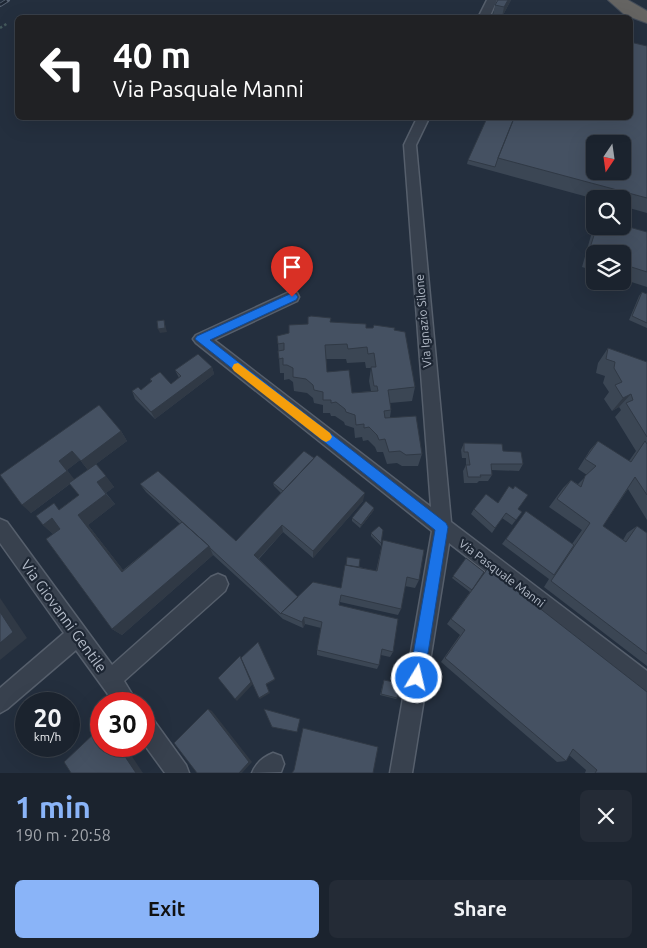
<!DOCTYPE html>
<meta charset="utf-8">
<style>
body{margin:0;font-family:Ubuntu,sans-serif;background:#242b36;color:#f1f3f6;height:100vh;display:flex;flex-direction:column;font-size:19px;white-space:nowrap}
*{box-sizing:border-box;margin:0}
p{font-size:16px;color:#a0a4aa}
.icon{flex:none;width:28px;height:28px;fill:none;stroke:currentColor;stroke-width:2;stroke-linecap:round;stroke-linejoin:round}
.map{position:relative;height:773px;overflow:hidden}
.drawer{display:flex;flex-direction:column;background:#1b232e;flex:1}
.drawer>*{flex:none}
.hud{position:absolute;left:15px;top:15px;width:618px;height:105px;border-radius:8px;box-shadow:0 5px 20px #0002,0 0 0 1px #39404a;background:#202124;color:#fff;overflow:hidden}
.needle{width:32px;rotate:193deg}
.controls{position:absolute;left:586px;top:135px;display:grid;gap:10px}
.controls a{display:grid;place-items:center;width:45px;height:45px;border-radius:8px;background:#1b232e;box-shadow:0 5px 20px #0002,0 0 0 1px #39404a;font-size:25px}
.speed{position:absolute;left:15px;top:692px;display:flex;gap:10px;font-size:25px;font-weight:700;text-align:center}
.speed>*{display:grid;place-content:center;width:65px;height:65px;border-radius:50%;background:#1b232e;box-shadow:0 5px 20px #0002,0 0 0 1px #39404a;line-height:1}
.speed small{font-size:12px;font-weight:400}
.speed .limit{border:8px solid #d22;background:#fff;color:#111}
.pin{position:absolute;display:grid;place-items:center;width:42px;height:42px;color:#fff;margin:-51px -21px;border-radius:50% 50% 50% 0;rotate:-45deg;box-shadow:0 0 5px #0007}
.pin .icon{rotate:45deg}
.me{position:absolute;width:55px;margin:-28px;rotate:9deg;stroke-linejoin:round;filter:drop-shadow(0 0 4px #0008)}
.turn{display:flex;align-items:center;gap:18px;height:105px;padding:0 15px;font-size:22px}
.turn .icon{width:65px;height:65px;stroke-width:2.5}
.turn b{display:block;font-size:35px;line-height:42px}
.round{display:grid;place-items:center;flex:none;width:52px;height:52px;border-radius:8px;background:#242b36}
.overview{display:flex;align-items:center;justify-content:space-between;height:85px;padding:0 15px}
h1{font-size:30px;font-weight:700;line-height:38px;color:#8ab4f8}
.cta{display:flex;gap:10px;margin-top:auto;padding:10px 15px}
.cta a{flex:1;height:58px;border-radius:8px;background:#8ab4f8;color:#111;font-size:20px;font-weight:700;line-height:58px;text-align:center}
.cta a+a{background:#242b36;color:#f1f3f6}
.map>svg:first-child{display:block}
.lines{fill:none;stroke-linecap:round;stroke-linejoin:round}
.minor-casing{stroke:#565f6c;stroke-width:3}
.trunk-casing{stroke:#434c59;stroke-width:2}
.path{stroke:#44595c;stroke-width:2.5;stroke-dasharray:2.5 2.5;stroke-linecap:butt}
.minor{fill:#38414e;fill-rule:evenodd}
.trunk{fill:#656462;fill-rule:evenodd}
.rail-casing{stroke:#5a6575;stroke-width:4}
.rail{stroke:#1d2633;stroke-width:2.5;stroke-dasharray:8;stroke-linecap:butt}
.wall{fill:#3b4654;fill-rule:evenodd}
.shaded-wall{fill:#303945}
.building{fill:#455162;stroke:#303945;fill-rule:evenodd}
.route{fill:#1a73e8;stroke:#114b97}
.slow{fill:#f59e0b}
.labels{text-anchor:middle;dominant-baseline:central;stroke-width:4.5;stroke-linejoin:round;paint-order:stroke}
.street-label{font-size:12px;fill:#b4bcc9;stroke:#1d2633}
.near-street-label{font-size:15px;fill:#b4bcc9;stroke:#1d2633}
</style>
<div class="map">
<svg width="647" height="773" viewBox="0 0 647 773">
<rect width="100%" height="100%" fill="#242f3e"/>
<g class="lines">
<defs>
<path id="minor" d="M487 0H497L489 18H478Z
M417 118H429L416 145 451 522 647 671V694L640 691 449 543 412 773H390L432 531 196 343 193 339 196 335 287 293 292 291 297 293 299 297 297 301 214 340 431 507 404 145Z
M0 519 7 522 112 665 211 577 218 574 225 577 228 584 225 591 124 681 138 704H115L76 650 7 709 0 713V688L64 633 0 543Z
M144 715 152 718 186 765 189 773H165L144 744Z
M273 753 281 756 284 764 281 772 252 773C256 763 263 757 273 753Z"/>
<path id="trunk" d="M608 0H628L647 11V23L625 15Z"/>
</defs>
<!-- minor casing -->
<use href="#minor" class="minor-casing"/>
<!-- trunk casing -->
<use href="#trunk" class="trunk-casing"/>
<!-- path -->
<path class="path" d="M0 28 8 23"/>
<!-- minor -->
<use href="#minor" class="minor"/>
<!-- trunk -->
<use href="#trunk" class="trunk"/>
<defs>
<path id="rail" d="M0 5 8 0"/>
</defs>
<!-- rail casing -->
<use href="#rail" class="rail-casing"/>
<!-- rail -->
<use href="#rail" class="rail"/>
</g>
<!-- wall -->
<path class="wall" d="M498 0H511L502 17 493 15 495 5Z
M647 46V213L622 206V199H595L467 164 468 160Z
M595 226H622L647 232V287L622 279V254H595V271L582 267 592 232Z
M642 292 647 294V328L629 320 639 296Z
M331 322 366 328 394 330 415 387 412 401 390 403 391 410 390 417 422 454 418 466H402L397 463 387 464 383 452H377L375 447 368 440 363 441 362 437 355 438 354 428 345 425 344 422 335 416H331L330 413H323V405L314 403 313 398 307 393 294 391 293 382 289 379 284 380V373H280L278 344 289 333ZM326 359H346L347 363 365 362 366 368H371L369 381 371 391 352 393 327 372Z
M608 348 647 362V520L628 489 603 526 623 540 627 533 637 526 647 533V666L544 587 549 579 502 544 522 517 572 544 582 530 549 507 563 488 571 480 578 484 587 475 578 469 590 450 598 441 629 461 636 451 615 417 621 410 619 407 612 411 604 399 609 392 603 383 605 376 596 373 598 363Z
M212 367 214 374 155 419 135 399 132 391 141 390 151 382 150 379 171 384 179 378 175 370Z
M121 431 127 441 96 464 114 487 106 493 115 504 88 525 123 570 180 524 146 492 140 484 236 541 281 493 274 486 273 483 363 501 313 558 283 532 259 559 298 597 341 588 359 567 376 571 383 540 419 580 415 588 405 586 401 609 398 615 340 602 339 605 393 652 390 657 381 655 379 665 377 669 317 655V650L321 628 305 624 303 628 283 619 213 555 122 635 112 629 53 534 43 525 60 509 79 495 70 484 31 513 0 475ZM80 460 88 470 74 480 67 470Z
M464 443 503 451 523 464 519 471 491 470 492 475 488 481H479L477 483H464L463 471 466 465V458H462L461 450Z
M498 503 518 509 522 512 512 525 502 518 492 533 471 514 474 509Z
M374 510 360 528 352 521V518Z
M371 533 381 543V546L371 536Z
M466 558 647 773H585L586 770 569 755 566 761 557 762 441 662 460 635 447 624 470 592 452 578Z
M384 680 397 698 396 699 380 695Z"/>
<!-- shaded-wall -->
<path class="shaded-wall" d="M508 0H511L502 17 504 7Z
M164 320 167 332 160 333 158 329Z
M212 367 214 374 155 419 151 412Z
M631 394 619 407 612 411 623 398Z
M121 431 127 441 88 470 81 461Z
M72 451 80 460 67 470 75 480 31 513 22 505 59 461Z
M106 476 114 487 106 493 97 482Z
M365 493 363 501 313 558V551Z
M106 494 115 504 88 525 131 580 122 572 78 515Z
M374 508V510L360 528 361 525Z
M52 518 63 528 54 535 43 525Z
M282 525 283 532 256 561 254 555Z
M209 546 213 555 122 635 112 629Z
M0 598 27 638 0 660Z
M304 617 305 624 303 628 302 622Z
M258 642 275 680 266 685 270 693 260 699 259 698 266 684Z
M242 659 253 684 237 701 235 699Z
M208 709 212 711 252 762 242 773H239Z
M118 746H125L143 773H136Z"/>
<!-- building -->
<path class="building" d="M498 0H508L504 7 495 5Z
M317 15 328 16V18H317Z
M630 42 647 46V198L498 158 514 118H630ZM595 144H622V171H595Z
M487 118H514L498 158 495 167 468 160Z
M622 225 647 232V272L622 264V254H595V256L588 254 597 226H622Z
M642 292 647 294V323L632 316Z
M311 316 331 318 330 322 366 324V328H373L374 325 395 328 394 330 405 332 415 387 388 390 391 410 384 411 385 418 416 416 422 454 406 455 400 451 389 452 385 439 379 440 377 435 369 427 364 428V424L356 425 355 415 346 412 345 409 336 402 331 403V400H323V392L314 390 313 385 306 379 293 377V368L287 365H283V358L279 359 278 351 284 350V343L278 344 277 336 289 333V325L308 324V317ZM347 344 348 349 367 347 368 354 374 353 376 367H371L374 386H377L378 391 352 393 349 370 327 372 325 345Z
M164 320 165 328 158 329 157 321Z
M608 348 647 362V437L626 403 633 400 631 394 623 398 615 385 622 382 614 368 615 362 606 359Z
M198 354 212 367 151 412 132 391 138 387 141 390 152 381 150 379 160 372 171 384 181 376 175 370Z
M99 405 121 431 81 461 72 451 59 461 67 471 22 505 0 475Z
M598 441 631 462 645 441 647 444V495L635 477 603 526 626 542 637 526 647 533V654L551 581 590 523 557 499 571 480 581 487 585 476 596 466 585 459Z
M464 443 502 444 503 451 521 452 523 464H491L492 475H480L481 477H468L466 465H470L468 452H464Z
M304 451 314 458 283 491 273 483Z
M317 455 365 493 313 551 282 525 254 555 298 597 281 613V614L210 548 209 546 140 484 158 471 236 541Z
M96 464 106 476 97 482 106 494 78 515 122 572 182 522 209 546 112 629 46 539 60 529 52 518 43 525 36 516 54 503 59 510 79 495 69 483Z
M509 486 513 489 515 486 528 495 518 509 522 512 516 520 506 513 495 528 474 509 486 494 498 503Z
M366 501 374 508 361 525 352 518Z
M526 511 574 545 554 575 506 539Z
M379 526 383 530 381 543 371 533Z
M383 540 424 550 419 580 407 577 401 609 341 595 339 605 398 619 393 652 382 649 379 665 317 650 322 622 304 617 302 622 281 613 313 582 341 588 345 565 377 571Z
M347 557 360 559 359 567 346 565Z
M466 558 484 572 472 590 453 576Z
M488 568 647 692V773H595L597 770 573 749 566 761 445 658 465 630 451 619Z
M0 612 13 632 0 643Z
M258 642 275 679 266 684 269 692 259 698 241 658Z
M240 656 251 682 235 699 218 678Z
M384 680 399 683 397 698 381 694Z
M208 709 249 762 239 773H197L174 743Z
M264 709 300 719 297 732 272 727Z
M101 727V746H118L136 773H71L64 762Z
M303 728 378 747 373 773H292L294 770Z"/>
<!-- route -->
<path class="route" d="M292 293 296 294 298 297 296 300 210 340 446 523 448 527 424 678 422 684 417 686 411 684 409 678 435 530 195 339 197 336Z"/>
<!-- slow -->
<path class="slow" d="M238 363 330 433 332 437 330 440 326 442 322 440 234 371 232 368 234 364Z"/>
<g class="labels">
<!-- street labels -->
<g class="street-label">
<text transform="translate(423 321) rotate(-95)">Via Ignazio Silone</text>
<text transform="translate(502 573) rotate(37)">Via Pasquale Manni</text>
</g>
<!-- near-street labels -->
<g class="near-street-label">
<text transform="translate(64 616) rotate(54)">Via Giovanni Gentile</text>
</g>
</g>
</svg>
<div class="controls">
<a><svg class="needle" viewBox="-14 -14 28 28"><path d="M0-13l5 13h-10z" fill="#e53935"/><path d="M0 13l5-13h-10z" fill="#a0a4aa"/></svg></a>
<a><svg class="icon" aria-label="search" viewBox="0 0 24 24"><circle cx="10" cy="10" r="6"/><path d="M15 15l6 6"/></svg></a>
<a><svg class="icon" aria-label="layers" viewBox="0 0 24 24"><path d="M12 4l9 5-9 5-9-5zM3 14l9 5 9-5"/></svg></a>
</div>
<div class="speed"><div>20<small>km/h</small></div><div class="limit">30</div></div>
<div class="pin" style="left:292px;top:297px;background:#d93025"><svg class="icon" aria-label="arrive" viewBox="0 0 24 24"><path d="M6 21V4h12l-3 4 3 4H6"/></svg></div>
<svg class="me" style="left:417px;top:678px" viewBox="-20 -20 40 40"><circle r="17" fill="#1a73e8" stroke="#fff" stroke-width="3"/><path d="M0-11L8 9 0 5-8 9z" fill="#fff"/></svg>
<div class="hud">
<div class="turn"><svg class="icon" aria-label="left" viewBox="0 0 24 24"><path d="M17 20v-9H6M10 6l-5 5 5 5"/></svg><div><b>40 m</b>Via Pasquale Manni</div></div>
</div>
</div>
<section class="drawer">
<div class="overview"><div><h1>1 min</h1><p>190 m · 20:58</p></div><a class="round"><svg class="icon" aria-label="close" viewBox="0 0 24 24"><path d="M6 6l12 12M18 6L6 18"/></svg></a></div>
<div class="cta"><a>Exit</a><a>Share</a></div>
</section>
